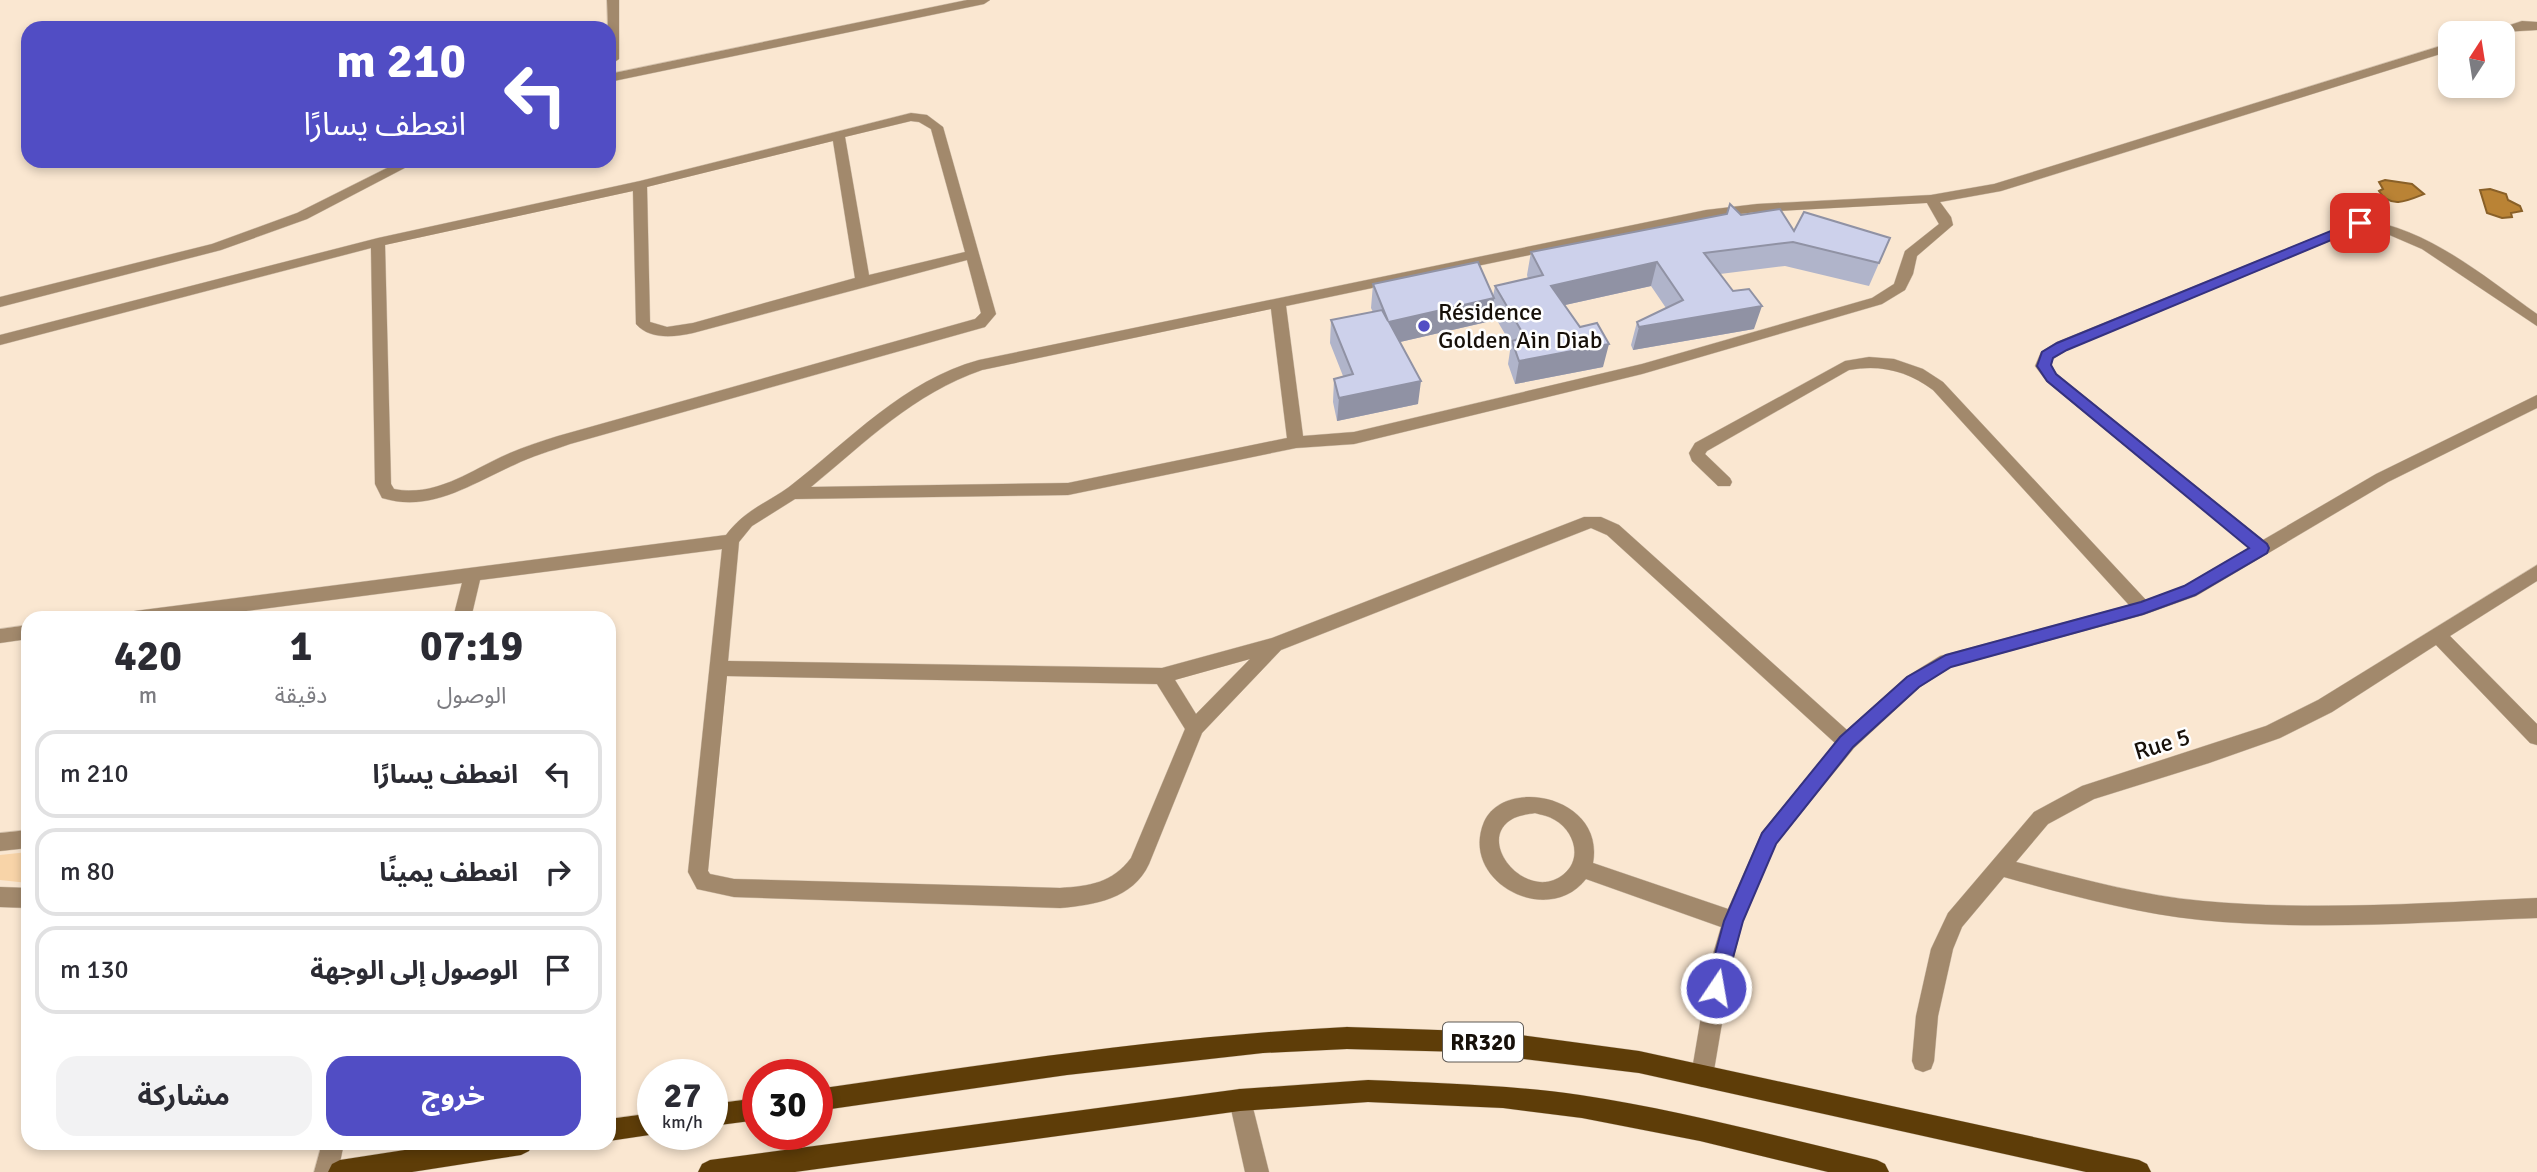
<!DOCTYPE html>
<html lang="ar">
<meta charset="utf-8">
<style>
body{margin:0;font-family:Signika,"Noto Sans Arabic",sans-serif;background:#f2f2f3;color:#2b2b33;direction:rtl;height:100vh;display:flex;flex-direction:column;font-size:26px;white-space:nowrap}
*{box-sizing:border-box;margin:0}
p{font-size:23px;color:#7c7c81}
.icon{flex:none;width:38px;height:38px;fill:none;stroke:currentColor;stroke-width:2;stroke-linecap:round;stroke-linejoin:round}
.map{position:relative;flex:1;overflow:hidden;direction:ltr}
.details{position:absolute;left:21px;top:611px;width:595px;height:539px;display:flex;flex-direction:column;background:#fff;border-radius:21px;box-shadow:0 4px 10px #0003;direction:rtl}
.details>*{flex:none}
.banner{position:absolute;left:21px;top:21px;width:595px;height:147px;border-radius:21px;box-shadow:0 4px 10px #0003;direction:rtl;background:#514dc4;color:#fff;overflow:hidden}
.needle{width:46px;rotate:12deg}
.controls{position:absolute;left:2438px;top:21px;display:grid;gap:14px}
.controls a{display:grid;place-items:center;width:77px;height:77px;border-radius:14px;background:#fff;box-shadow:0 4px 10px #0003;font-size:35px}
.speed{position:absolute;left:637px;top:1059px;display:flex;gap:14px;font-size:35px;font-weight:700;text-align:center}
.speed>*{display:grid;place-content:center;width:91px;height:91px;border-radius:50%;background:#fff;box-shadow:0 4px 10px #0003;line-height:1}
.speed small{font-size:18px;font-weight:400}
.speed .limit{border:10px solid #d22;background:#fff;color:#111}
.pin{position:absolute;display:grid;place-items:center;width:60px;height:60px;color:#fff;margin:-30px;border-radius:14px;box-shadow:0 4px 10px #0006}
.me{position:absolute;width:77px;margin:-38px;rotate:12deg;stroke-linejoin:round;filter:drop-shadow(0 0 5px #0008)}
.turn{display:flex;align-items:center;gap:24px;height:147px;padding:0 35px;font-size:32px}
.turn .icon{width:91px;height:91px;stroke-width:2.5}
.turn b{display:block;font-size:49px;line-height:60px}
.eta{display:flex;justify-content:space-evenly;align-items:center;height:119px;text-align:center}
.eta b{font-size:42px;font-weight:700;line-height:49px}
.action{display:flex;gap:14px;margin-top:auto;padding:14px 35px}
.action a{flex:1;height:80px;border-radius:21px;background:#514dc4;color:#fff;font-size:28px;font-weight:700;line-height:80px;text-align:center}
.action a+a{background:#f2f2f3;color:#2b2b33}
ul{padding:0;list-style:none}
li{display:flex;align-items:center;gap:21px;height:88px;margin:0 14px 10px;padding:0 21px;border:4px solid #e1e1e2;border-radius:21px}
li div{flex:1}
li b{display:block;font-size:26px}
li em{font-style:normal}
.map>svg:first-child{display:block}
.green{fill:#f8d4a8}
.water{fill:#ba8335;stroke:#896028;stroke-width:2}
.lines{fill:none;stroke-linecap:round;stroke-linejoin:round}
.minor-casing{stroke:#d6c5b1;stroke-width:1}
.major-casing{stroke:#d6c5b1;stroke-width:1}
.minor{fill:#a2896c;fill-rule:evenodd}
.major{fill:#5e3d08;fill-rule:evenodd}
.wall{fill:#b0b4ca}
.shaded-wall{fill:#9092a4}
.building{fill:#cdd1eb;stroke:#9092a4;stroke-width:2}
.route{fill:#514dc4;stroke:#35327f;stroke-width:2}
.poi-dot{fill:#514dc4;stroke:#fff;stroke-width:2.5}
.labels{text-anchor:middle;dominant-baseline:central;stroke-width:5;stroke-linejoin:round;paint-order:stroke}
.shield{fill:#fff;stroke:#5d5853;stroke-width:2}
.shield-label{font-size:23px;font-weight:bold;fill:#171009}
.poi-label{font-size:24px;fill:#171009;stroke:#fff;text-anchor:start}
.street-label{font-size:24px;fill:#171009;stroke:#fff}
</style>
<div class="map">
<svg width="2537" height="1172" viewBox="0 0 2537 1172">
<rect width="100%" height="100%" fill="#fae7d1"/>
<!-- green -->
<path class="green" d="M28 852V883L0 880V855Z"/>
<!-- water -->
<path class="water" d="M2385 180 2412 184 2424 194C2407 201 2390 209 2379 191L2383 189 2379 182Z
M2490 189 2506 194 2508 200 2520 206 2522 211 2511 213 2512 217 2502 218 2487 213 2480 190Z"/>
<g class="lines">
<defs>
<path id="minor" d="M607 0H619V59L613 63 609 62Z
M967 0H990L984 4 609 82V74Z
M2522 21 2537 22V30L2486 33Z
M2450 43V51L2001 191 1940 202 1951 217 1953 225 1917 256 1913 274 1905 290 1882 304 1642 374 1354 444 1296 448 1068 495 795 499 752 526 739 542 728 661 1162 668 1272 638 1584 517H1601L1619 525 1847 730 1906 677 1940 656 2129 605 1933 390C1908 371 1880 364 1849 370L1707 451 1705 454 1730 478 1732 482 1730 486H1718L1692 461 1689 453 1695 443 1845 361 1869 357 1894 359 1923 369 1943 382 2146 600 2184 586 2249 548 2047 382 2035 366 2041 352 2057 342 2360 219C2428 228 2482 275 2537 314V326L2422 249 2378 230 2361 228 2067 350 2053 359 2051 365 2057 374 2263 540 2376 474 2537 395V408L2388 482 2196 596 2143 615 1951 667 1920 687 1854 748 1776 844 1743 921 1732 964 1713 1076 1710 1084 1702 1087 1694 1084 1691 1076 1710 964 1721 927 1586 879C1548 928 1459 882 1484 822 1504 776 1605 796 1593 863L1728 909 1762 832 1835 743 1607 535 1591 528 1281 650 1202 733 1149 864C1133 899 1094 905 1060 908L734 897 697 889 688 872 722 549 480 580 471 618H453L462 583 192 618H126L129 613 135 611 726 535C746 509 764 505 789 487 850 440 903 381 979 360L1706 210 1757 204 1931 195 1994 184ZM1927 203 1939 224 1905 251 1894 284 1872 298 1642 364 1354 432 1303 436 1286 306 1706 218 1757 212ZM1271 309 1287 438 1068 483 811 487C867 441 913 394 982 370ZM1250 659 1196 714 1175 680ZM727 676 1157 684 1185 729 1131 858C1112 883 1090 886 1060 888L734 879 710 874 708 871ZM1535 813C1542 815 1549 816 1555 820 1574 831 1583 858 1564 874 1527 905 1472 839 1514 818 1520 815 1529 814 1535 813Z
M911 113 927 115 943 127 996 314 985 327 570 444C551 451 532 456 514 465 471 484 431 513 382 498L375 484 371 248 0 345V335L378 238 640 181ZM911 121 919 122 931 129 965 252 869 275 845 137ZM833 141 855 278 693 323 667 327 650 322 647 187ZM633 191 636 324C650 340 674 337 693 333L967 260 981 313 975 319 558 436C539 442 520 448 501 457 467 473 434 497 394 489L391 484 385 245Z
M401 161H418L307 219 221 250 0 307V297L212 244 297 213Z
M2537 565V581L2450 636 2537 724V745L2530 743 2436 645 2332 712 2280 738 2209 763 2094 799 2048 824 2016 862C2078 878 2139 895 2203 901 2314 911 2426 903 2537 898V918C2425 922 2313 931 2201 920 2134 913 2069 895 2004 877L1962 927 1953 949 1938 1016 1934 1061 1931 1069 1923 1072 1915 1069 1912 1061 1916 1016 1931 949 1948 913 2034 812 2082 786 2266 726 2318 700Z
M28 625V639L0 643V629Z
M28 830V848L0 851V833Z
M0 887 28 888V908L0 907Z
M1240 1089 1248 1092 1251 1100 1269 1172H1245L1229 1100 1232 1092Z
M322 1143H344L338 1172H314Z"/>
<path id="major" d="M1347 1027 1498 1032 1639 1051 2139 1160 2147 1164 2151 1172H2086L1639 1073 1465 1052 1347 1049 1263 1053 1067 1075 817 1111V1089C993 1063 1169 1036 1347 1027Z
M1368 1080C1439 1083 1510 1085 1580 1095 1680 1110 1779 1137 1877 1160L1885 1164 1889 1172H1828L1700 1141 1582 1118 1503 1108 1368 1102 1240 1111 795 1172H698L702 1164 710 1160 1240 1089Z
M758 1098V1120L712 1126V1104Z
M653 1113V1134H656L609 1141V1119Z
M450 1143H533L529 1151 521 1155 412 1172H328L332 1164 340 1160Z"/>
</defs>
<!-- minor casing -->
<use href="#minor" class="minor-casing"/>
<!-- major casing -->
<use href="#major" class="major-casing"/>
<!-- minor -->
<use href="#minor" class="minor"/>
<!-- major -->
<use href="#major" class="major"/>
</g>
<!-- wall -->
<path class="wall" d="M1741 215 1794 231 1890 238 1869 286 1785 266 1720 274 1754 329 1633 350 1631 345 1637 322 1666 308 1651 286 1565 305 1603 367 1515 384 1508 364 1511 344 1492 312 1491 321 1400 342 1418 404 1337 421 1333 402 1334 379 1343 376 1330 343 1331 320 1373 312 1371 308 1373 284 1493 296 1495 286 1528 279 1527 275 1531 252Z"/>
<!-- shaded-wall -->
<path class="shaded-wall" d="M1657 262 1651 286 1547 309 1551 286Z
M1494 298 1491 321 1387 345 1389 322Z
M1762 306 1754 329 1633 350 1639 327Z
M1609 344 1603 367 1515 384 1519 361Z
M1421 381 1418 404 1337 421 1339 398Z"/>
<!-- building -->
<path class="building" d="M1730 204 1741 215 1780 209 1794 231 1804 212 1890 238 1879 263 1793 242 1704 253 1733 291 1749 289 1762 306 1639 327 1637 322 1683 300 1657 262 1551 286 1580 327 1597 323 1609 344 1519 361 1512 341 1525 337 1495 286 1543 275 1531 252 1727 214Z
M1478 262 1494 298 1389 322 1421 381 1339 398 1334 379 1353 374 1331 320 1382 310 1388 321 1373 284Z"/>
<!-- route -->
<path class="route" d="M2360 219 2367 223 2365 226 2067 350 2053 358 2051 365 2056 374 2267 544 2269 548 2267 553 2195 595 2143 614 1951 667 1919 687 1853 747 1776 844 1743 921 1723 994 1716 997 1709 994 1706 988 1724 921 1762 833 1840 737 1907 677 1946 655 2141 602 2184 586 2249 548 2047 381 2037 366 2042 352 2057 343Z"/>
<!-- markers -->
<circle class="poi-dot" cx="1424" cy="326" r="7"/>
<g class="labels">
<!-- shield labels -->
<rect class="shield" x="1443" y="1022.5" width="80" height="39" rx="5"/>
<g class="shield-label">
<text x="1483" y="1042">RR320</text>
</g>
<!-- poi labels -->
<g class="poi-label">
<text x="1438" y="312">Résidence<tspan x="1438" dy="28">Golden Ain Diab</tspan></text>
</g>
<!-- street labels -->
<g class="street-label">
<text transform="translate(2162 744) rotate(-17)">Rue 5</text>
</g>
</g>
</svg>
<div class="controls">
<a><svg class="needle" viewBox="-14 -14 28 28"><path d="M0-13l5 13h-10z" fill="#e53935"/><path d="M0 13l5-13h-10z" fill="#7c7c81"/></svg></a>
</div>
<div class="speed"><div>27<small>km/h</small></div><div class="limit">30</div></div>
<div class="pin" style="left:2360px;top:223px;background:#d93025"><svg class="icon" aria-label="arrive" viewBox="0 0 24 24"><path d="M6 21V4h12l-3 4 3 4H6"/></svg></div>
<svg class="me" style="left:1716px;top:988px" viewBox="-20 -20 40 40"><circle r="17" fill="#514dc4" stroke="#fff" stroke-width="3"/><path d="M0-11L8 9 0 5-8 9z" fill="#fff"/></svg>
<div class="banner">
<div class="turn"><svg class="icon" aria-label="left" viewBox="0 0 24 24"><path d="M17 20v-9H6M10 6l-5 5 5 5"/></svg><div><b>210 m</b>انعطف يسارًا</div></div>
</div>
<section class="details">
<div class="eta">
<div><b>07:19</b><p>الوصول</p></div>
<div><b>1</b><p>دقيقة</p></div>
<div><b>420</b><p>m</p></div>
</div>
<ul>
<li><svg class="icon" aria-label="left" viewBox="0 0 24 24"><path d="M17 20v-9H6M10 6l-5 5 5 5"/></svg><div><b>انعطف يسارًا</b></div><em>210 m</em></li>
<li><svg class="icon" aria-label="right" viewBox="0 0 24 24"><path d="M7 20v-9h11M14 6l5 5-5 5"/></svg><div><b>انعطف يمينًا</b></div><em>80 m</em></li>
<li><svg class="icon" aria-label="arrive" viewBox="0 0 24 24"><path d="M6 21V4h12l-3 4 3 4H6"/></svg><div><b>الوصول إلى الوجهة</b></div><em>130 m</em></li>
</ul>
<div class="action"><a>خروج</a><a>مشاركة</a></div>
</section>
</div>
